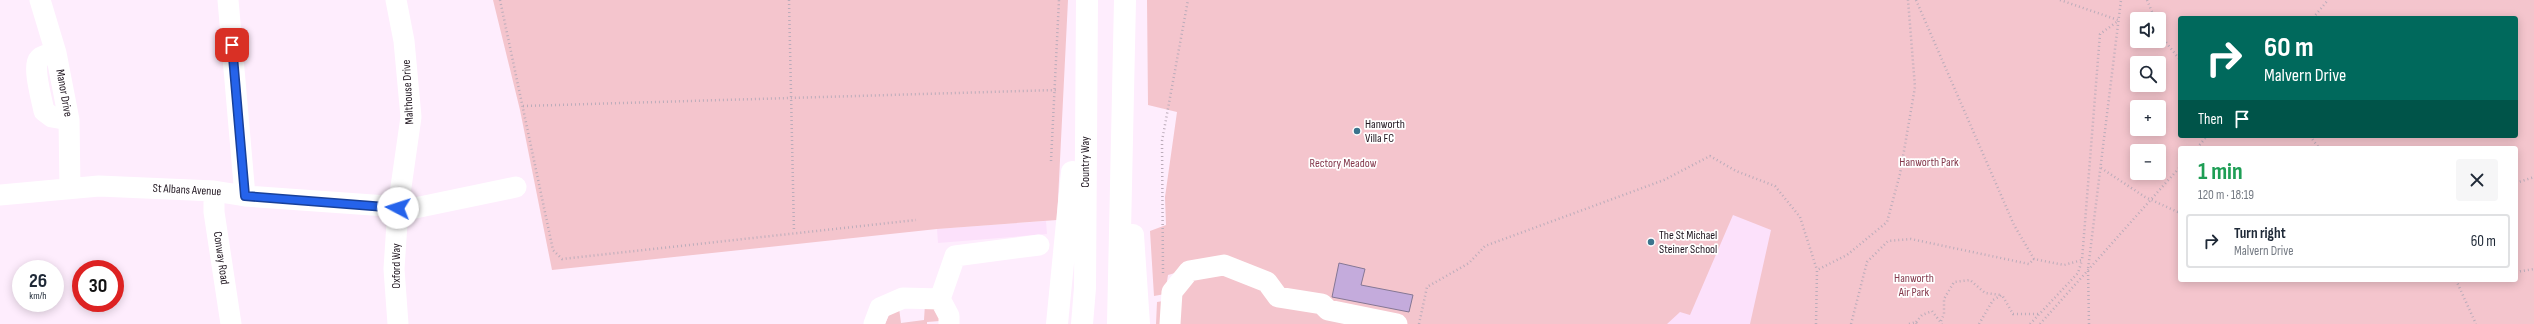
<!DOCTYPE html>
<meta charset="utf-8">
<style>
body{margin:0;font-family:"Sofia Sans Condensed",sans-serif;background:#f6f6f7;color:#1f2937;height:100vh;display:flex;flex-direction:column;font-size:15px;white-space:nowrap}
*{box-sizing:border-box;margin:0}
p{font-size:13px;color:#747a83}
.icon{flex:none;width:22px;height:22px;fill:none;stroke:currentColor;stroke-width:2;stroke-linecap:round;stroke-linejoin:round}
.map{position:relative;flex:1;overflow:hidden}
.side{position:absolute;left:2178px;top:146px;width:340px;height:136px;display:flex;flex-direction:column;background:#fff;border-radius:4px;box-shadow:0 2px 10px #0003}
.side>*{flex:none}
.top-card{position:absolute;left:2178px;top:16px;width:340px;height:122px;border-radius:4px;box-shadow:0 2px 10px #0003;background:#00695c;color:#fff;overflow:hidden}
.buttons{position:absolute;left:2130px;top:12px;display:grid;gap:8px}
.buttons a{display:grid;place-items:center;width:36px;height:36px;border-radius:4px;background:#fff;box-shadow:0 2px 10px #0003;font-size:20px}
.speed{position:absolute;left:12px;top:260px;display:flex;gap:8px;font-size:20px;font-weight:700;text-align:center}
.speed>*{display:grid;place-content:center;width:52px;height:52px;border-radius:50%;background:#fff;box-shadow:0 2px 10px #0003;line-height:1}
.speed small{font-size:10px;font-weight:400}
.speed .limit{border:6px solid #d22;background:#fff;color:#111}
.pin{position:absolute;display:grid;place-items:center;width:34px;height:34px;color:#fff;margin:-17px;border-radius:8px;box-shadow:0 2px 6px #0006}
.me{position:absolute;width:44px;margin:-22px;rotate:275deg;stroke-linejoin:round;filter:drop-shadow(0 0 3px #0008)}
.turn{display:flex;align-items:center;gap:14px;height:84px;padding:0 20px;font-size:18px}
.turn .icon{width:52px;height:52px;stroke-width:2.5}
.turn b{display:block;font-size:28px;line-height:34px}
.then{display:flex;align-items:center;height:38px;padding:0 20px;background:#0003;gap:8px;font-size:15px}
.round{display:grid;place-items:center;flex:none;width:42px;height:42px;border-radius:4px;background:#f6f6f7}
.headline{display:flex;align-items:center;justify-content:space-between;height:68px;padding:0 20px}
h1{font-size:24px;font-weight:700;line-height:30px;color:#1e9e55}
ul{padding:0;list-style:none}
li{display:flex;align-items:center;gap:12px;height:54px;margin:0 8px 6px;padding:0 12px;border:2px solid #e0e1e3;border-radius:4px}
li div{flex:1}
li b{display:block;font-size:15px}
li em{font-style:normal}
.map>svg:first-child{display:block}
.built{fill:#fce1fb}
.green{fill:#f4c5cd;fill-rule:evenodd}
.building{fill:#c4abdc;stroke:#857794}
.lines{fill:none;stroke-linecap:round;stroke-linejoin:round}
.path{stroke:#bbacba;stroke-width:2.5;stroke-dasharray:1 3;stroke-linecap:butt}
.minor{stroke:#fff;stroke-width:21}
.highway{stroke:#fff;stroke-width:22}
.route-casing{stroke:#184099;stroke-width:10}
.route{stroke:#2563eb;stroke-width:7}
.poi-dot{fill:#3b748d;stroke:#fff;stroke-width:1.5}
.labels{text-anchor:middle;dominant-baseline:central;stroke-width:3.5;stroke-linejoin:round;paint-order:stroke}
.street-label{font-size:12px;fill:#1e141e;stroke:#fff}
.poi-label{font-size:12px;fill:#1e141e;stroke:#fff;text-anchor:start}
.park-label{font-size:12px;fill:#84394c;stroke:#fff}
</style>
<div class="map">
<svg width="2534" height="324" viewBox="0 0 2534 324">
<rect width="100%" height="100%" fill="#feedfd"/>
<!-- built -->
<path class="built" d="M1702 177 1779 227 1769 324H1465Z
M1046 221 1047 234 938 243 937 229Z"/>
<!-- green -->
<path class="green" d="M493 0H1068L1057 220 937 229 552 270 520 110Z
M1147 0H2534V324H1750L1771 230 1733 215 1690 315 1680 312 1667 324H1156L1157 302 1176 299 1175 273 1168 275 1165 294 1154 296 1150 231 1166 225 1165 197 1177 112 1148 105ZM2180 18H2516V136H2180ZM2137 19H2159V41H2137ZM2137 63H2159V85H2137ZM2137 107H2159V129H2137ZM2180 148H2516V280H2180ZM2137 151H2159V173H2137Z
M925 304 936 310 940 321 927 322V324H885L890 313 899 308 901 323 924 320Z"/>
<!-- building -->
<path class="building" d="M1339 263 1365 269 1361 285 1413 295 1409 312 1332 297Z"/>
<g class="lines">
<!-- path -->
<path class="path" d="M500 0 553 250 562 259 916 220
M789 0 794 232
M1916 0 2014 225 2034 259 2064 265 2082 260 2100 34 2118 21
M2060 0 2118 20
M2147 0 2155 19
M2313 18 2328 0
M2159 28 2165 41 2180 60
M523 106 1056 90
M2310 136 2319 148
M2197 148 2207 136
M1051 161 1059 0
M2101 168 2145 197 2180 213
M2516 183 2534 177
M2516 272 2534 269
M1163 273 1162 141 1188 0
M2456 280 2476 324
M1941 321 1944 314V299L1954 282 1970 280 1985 293 2001 295
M1916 322 1922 315 1932 311 1942 324
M1419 324 1427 287 1469 263 1485 246 1664 180 1710 156 1736 171 1775 186 1800 217 1817 270
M1816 324 1817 270 1847 255 1887 222 1900 174 1915 87 1908 0
M1851 324 1867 262 1888 241 1911 239 2029 264 2034 259
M1909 324 1916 322 1917 324
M1979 324 1993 300 2002 295 2013 314H2038
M2030 324 2078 273 2082 260
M2040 324 2180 167
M2089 324 2088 269 2121 0"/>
<!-- minor -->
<path class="minor" d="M40 0 56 53 69 120 70 188
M228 0 245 196
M396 0 404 41 411 117 398 208 394 269 398 324
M56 53C51 54 42 55 39 59 32 66 42 100 44 111L52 117 69 120
M214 191V212L231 324
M0 195 99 186 214 191 245 196 415 208 516 187
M940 299 955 256 1039 245
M874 324 880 308 903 298 940 299 949 316V324
M1170 324 1172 292 1189 271 1224 265 1267 282 1278 297 1322 304 1328 310 1397 324"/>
<!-- highway -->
<path class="highway" d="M1133 235 1139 324
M1057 324 1072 172
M1082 324 1085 288 1087 0
M1118 324 1125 0"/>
</g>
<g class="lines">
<defs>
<path id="route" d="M232 45 245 196 398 208"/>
</defs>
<!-- route casing -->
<use href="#route" class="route-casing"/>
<!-- route -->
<use href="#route" class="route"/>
</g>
<!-- markers -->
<g class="poi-dot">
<circle cx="1357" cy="131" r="4"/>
<circle cx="1651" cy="242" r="4"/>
</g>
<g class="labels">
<!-- street labels -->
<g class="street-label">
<text transform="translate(408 92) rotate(-93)">Malthouse Drive</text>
<text transform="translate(64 93) rotate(80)">Manor Drive</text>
<text transform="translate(1085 162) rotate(-90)">Country Way</text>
<text transform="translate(187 190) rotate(3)">St Albans Avenue</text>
<text transform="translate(221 258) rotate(82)">Conway Road</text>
<text transform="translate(396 266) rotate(-90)">Oxford Way</text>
</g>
<!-- poi labels -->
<g class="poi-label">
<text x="1365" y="124">Hanworth<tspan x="1365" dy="14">Villa FC</tspan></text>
<text x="1659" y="235">The St Michael<tspan x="1659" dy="14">Steiner School</tspan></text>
</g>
<!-- park labels -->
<g class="park-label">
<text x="1929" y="162">Hanworth Park</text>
<text x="1343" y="163">Rectory Meadow</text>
<text x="1914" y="278">Hanworth<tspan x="1914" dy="14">Air Park</tspan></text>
</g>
</g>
</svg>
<div class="buttons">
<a><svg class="icon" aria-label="sound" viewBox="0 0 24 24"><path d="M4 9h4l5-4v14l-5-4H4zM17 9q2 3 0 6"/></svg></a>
<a><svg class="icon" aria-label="search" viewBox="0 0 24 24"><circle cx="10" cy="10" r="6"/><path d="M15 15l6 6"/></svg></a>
<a>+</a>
<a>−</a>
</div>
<div class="speed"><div>26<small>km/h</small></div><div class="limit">30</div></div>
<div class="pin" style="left:232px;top:45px;background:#d93025"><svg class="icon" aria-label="arrive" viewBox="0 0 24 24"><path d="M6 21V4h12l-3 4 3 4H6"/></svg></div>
<svg class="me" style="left:398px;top:208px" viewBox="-20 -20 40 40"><circle r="19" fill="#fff"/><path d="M0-13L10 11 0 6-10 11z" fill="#2563eb"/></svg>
<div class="top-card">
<div class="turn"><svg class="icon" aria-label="right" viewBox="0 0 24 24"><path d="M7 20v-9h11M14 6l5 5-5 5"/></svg><div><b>60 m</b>Malvern Drive</div></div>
<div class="then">Then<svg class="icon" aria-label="arrive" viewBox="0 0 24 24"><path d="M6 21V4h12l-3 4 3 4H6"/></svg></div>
</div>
<section class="side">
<div class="headline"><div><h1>1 min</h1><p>120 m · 18:19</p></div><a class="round"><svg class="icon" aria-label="close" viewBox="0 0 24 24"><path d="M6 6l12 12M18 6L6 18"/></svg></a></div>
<ul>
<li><svg class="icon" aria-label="right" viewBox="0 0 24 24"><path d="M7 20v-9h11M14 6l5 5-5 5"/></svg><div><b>Turn right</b><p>Malvern Drive</p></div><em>60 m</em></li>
</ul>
</section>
</div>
